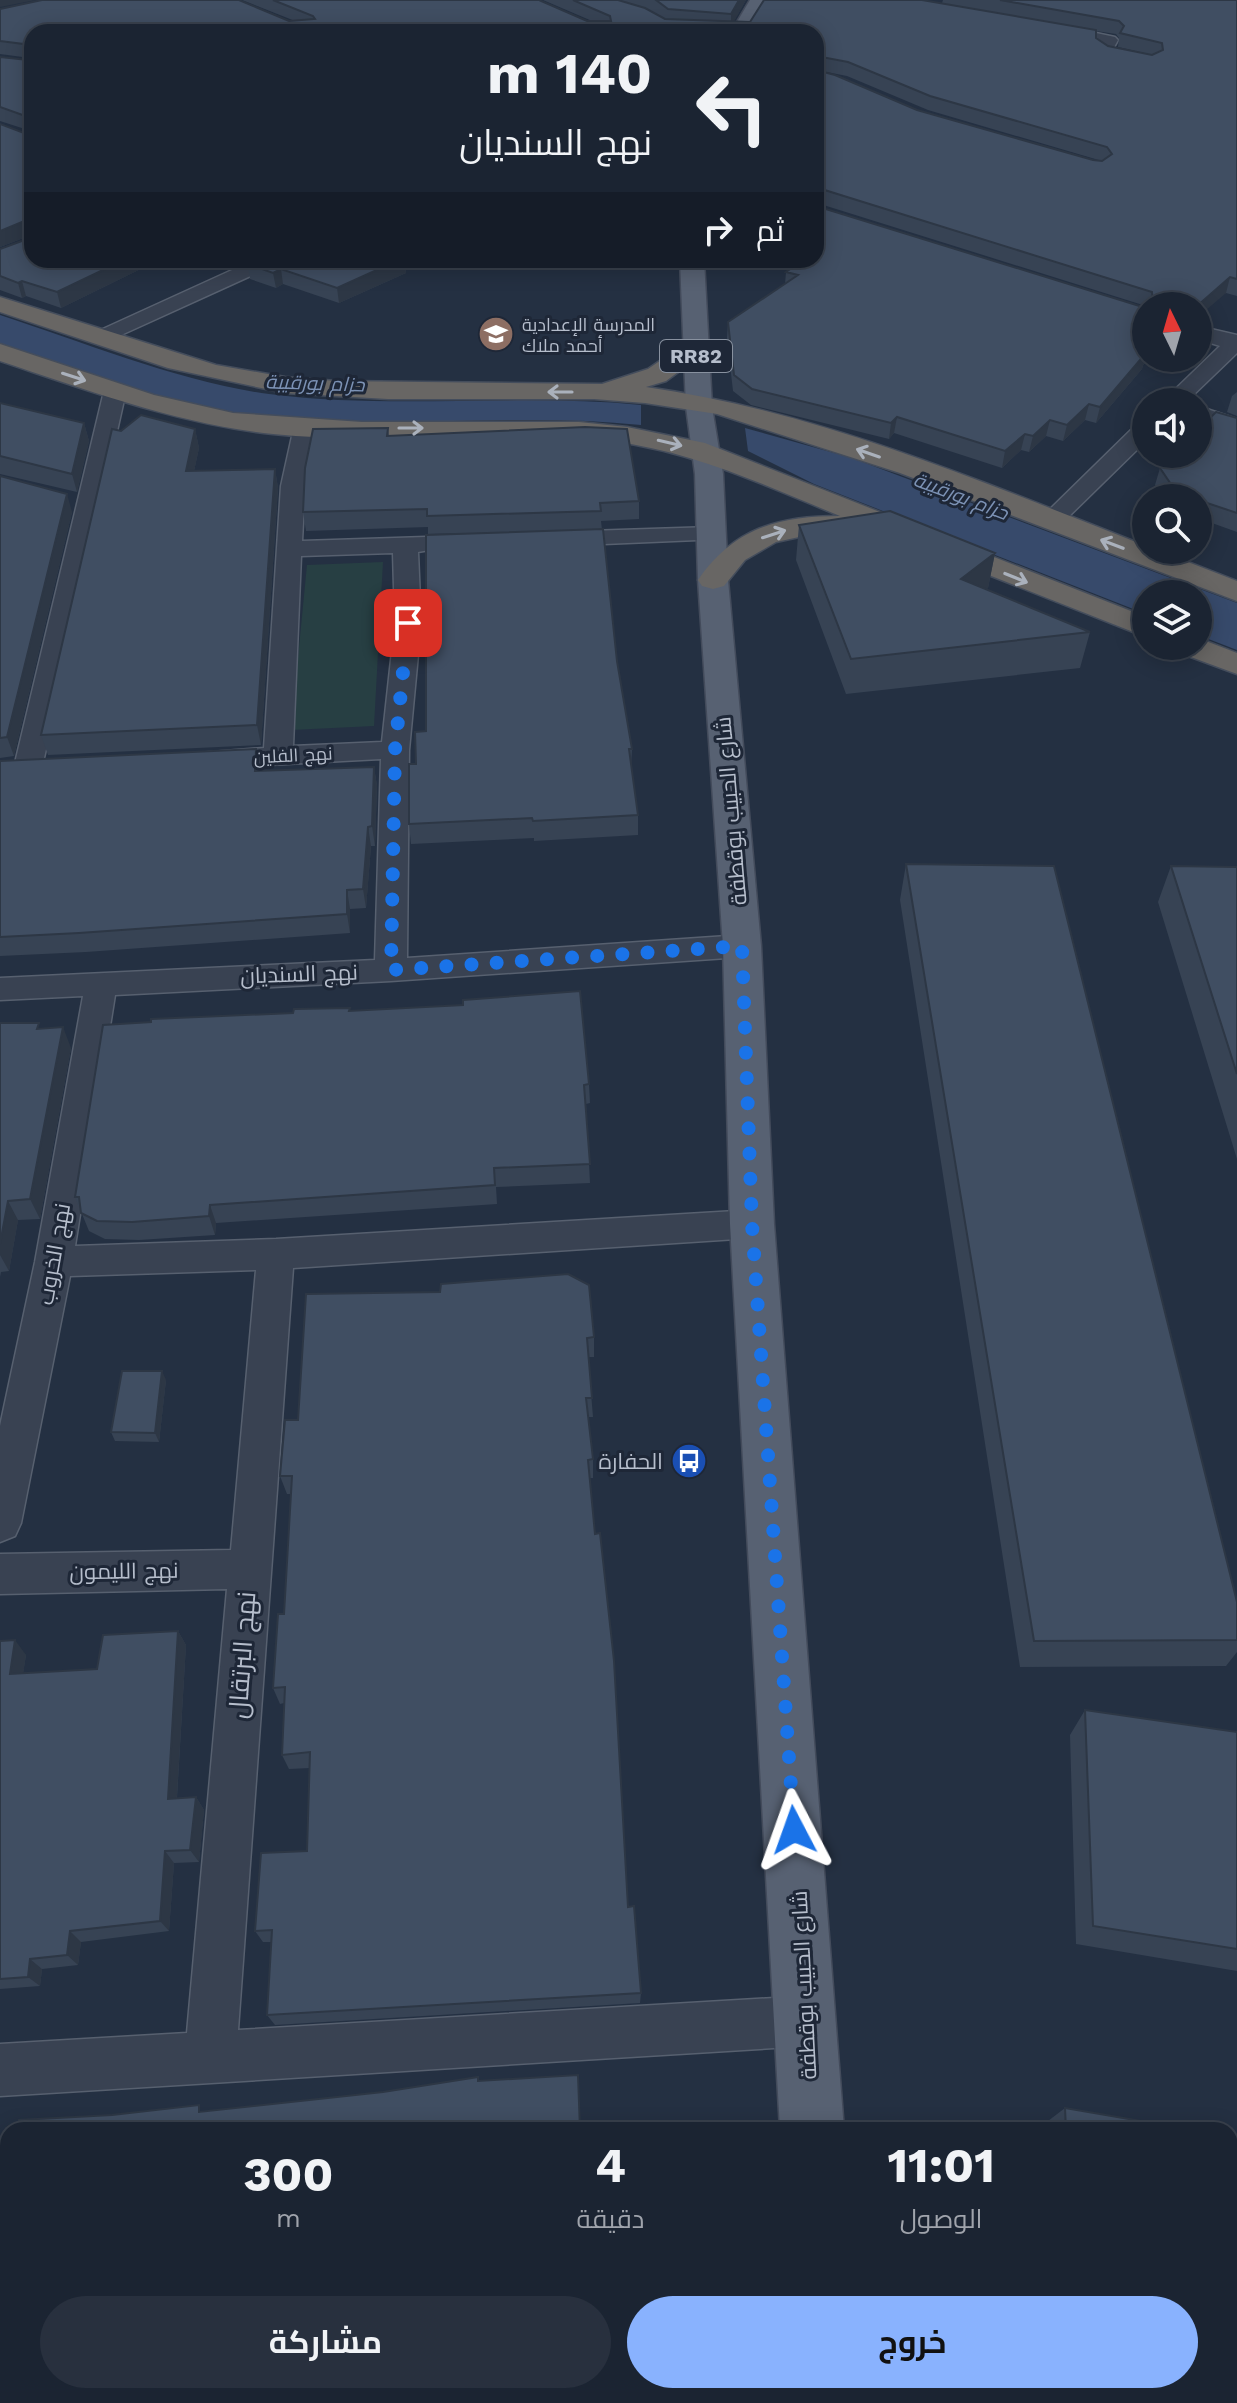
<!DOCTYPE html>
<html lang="ar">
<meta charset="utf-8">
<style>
body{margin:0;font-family:"Work Sans",Cairo,sans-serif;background:#28303e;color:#f1f3f6;direction:rtl;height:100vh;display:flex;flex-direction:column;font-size:30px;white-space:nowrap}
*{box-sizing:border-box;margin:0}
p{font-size:26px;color:#a0a4ac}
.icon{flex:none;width:44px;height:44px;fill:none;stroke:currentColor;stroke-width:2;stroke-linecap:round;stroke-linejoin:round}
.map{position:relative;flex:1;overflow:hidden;direction:ltr}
.panel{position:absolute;left:0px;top:2122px;width:1238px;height:282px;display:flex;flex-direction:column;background:#1b2432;border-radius:24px 24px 0 0;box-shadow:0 4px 20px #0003,0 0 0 2px #39414d;direction:rtl}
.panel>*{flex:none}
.hud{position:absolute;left:24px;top:24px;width:800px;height:244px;border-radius:24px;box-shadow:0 4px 20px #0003,0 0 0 2px #39414d;direction:rtl;background:#1b2432;color:#f1f3f6;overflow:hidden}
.needle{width:52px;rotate:355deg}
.fabs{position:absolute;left:1132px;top:292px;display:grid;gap:16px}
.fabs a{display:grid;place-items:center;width:80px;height:80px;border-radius:50%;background:#1b2432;box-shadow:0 4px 20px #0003,0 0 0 2px #39414d;font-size:40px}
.pin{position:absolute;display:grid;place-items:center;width:68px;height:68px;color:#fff;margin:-34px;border-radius:16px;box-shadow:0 4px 12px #0006}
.me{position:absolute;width:88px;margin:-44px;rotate:356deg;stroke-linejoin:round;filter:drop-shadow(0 0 6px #0008)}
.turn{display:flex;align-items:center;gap:28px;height:168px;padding:0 40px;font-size:36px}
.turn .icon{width:104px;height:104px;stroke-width:2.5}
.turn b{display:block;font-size:56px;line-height:68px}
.then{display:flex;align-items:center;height:76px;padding:0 40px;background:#0003;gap:16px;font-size:30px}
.eta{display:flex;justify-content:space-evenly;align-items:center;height:136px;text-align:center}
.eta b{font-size:48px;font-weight:700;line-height:56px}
.button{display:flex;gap:16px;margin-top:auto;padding:16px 40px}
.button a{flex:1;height:92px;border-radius:48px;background:#89b2fe;color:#111;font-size:32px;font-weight:700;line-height:92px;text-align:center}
.button a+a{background:#28303e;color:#f1f3f6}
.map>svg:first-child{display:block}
.green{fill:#273f43}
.water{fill:#374a6b}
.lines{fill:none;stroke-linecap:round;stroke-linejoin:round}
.minor-casing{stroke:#57606f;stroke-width:3}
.primary-casing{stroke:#434b5b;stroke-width:3}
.trunk-casing{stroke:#444d5c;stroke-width:3}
.minor{fill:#394252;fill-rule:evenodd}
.primary{fill:#576172;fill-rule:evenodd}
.trunk{fill:#686664;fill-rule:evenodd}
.wall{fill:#374354;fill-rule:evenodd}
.shaded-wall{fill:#2d3745}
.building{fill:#404e62;stroke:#2d3745;stroke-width:2}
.oneway{stroke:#aab1bc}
.route{stroke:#1a73e8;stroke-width:14;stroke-dasharray:0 25.2}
.labels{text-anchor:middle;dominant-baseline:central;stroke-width:6;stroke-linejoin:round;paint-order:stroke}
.far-poi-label{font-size:18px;fill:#b6becc;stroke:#1e2737;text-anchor:start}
.far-street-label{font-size:18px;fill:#b6becc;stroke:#1e2737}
.shield{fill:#1e2737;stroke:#88919f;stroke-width:2}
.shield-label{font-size:20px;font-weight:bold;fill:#b6becc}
.far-water-label{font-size:20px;font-style:italic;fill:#7c92b5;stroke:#1e2737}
.street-label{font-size:22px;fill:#b6becc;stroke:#1e2737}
.poi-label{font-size:22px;fill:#b6becc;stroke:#1e2737;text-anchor:end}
.near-street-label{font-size:26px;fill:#b6becc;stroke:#1e2737}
</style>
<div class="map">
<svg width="1237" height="2403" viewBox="0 0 1237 2403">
<rect width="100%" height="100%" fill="#243042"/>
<!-- green -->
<path class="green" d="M383 562 374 726 291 730 307 565Z"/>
<!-- water -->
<path class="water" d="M0 315C83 342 183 383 269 394 392 410 517 393 641 405V425C512 411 381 432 251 416 165 405 82 370 0 343Z
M745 428 852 458 1237 603V650L1198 635V594H1146V614L814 484 748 451Z"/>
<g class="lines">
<defs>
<path id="minor" d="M1049 23 1115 37 1118 40 1113 49 1150 57 1152 60 1144 65 1102 56 1095 49 1100 43 1044 31 1041 28Z
M254 260H280L277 264 108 341H94L91 337 94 333Z
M1198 326 1237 335V353L1186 402H1162L1220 346 1198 339Z
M115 384 126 391 42 767 38 773 28 776 18 773 14 767 104 391Z
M1198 406 1237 419V434L1198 421Z
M305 420 316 427 305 486 302 541 426 537 435 539 438 544 435 549 418 552 421 623 409 750 407 958 742 935 753 938 758 946 753 954 742 957 391 981 115 995 75 1246 276 1239 752 1210 765 1214 770 1224 765 1234 752 1238 293 1268 238 2030 807 1996 825 2003 832 2021 825 2039 807 2046 0 2096V2044L187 2033 227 1589 0 1594V1554L231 1550 256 1270 70 1276 21 1523 15 1536 0 1542V1426L35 1262 83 996 0 1000V978L375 960 381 759 209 768 199 765 195 759 199 753 264 748 281 486 294 427ZM393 553 395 623 382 742 293 746 301 556Z
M1146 421V441L1059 526H1043L1039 521 1043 516 1138 423Z
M712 527 721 529 724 534 721 539 557 546 548 544 545 539 548 534 557 532Z"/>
<path id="primary" d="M750 0H768L749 32H731Z
M680 260H704L712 407 723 474 728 580 761 946 774 1224 844 2130H780L730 1224 723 946 698 580 695 474 686 407Z
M789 2396H859V2403H789Z"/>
<path id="trunk" d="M0 297 216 365 285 377 336 381 602 384 648 369 686 343H704L708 348 704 353 666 381 646 387C817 411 985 483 1146 546V550H1157L1237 581V601L900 473 717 414 645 403 594 399H388L285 393 168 368 0 312Z
M0 344 154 395 233 413 362 422H579L627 427 705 443 1146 617V637L872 529 860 534H813L776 542 745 560 724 586 713 589 702 586 698 580C734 528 779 516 840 516 764 485 695 452 612 441 500 427 386 446 273 434 178 424 90 391 0 361Z
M1198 638 1237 653V674L1180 653 1175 646H1198Z"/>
</defs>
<!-- minor casing -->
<use href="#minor" class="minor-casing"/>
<!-- primary casing -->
<use href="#primary" class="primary-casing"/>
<!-- trunk casing -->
<use href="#trunk" class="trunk-casing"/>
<!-- minor -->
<use href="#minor" class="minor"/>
<!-- primary -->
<use href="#primary" class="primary"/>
<!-- trunk -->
<use href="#trunk" class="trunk"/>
</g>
<!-- wall -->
<path class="wall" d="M242 0H539L587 21H592L543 0H746L734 21 750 22 942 3 943 0H1237V296L1226 293 1198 306H1146L817 203 816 206 1146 358H1151L1143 365 1142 369 1096 423 1085 420 1063 441 1046 436 1029 452 1021 450 1002 468 894 433 889 439 751 405 733 391 727 338 728 322 785 284 786 272 794 266H720V260H816V70L917 110 1093 160 1102 161 928 110 847 76 816 70V32H32V260H159L61 308 26 296 22 298 0 290V249L30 238 31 235 0 247V124L27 134 31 131 0 121V57L28 60 30 58 0 54V9L295 21ZM1096 31 1116 34 1119 38 1118 47 1153 55 1108 46 1096 38Z
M196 260H247L224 270Z
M248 264 405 265 406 273 339 303 283 284 276 288 250 279Z
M1237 392V416L1227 412 1232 396Z
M0 403 84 423 89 441 77 492 0 474Z
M1237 418V532L1198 518V498H1165L1155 485 1160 468Z
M388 428 389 436 639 501V519L601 521 617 661 632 749 631 768 638 815V835L534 841V838L411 844 409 824 416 764 426 731 520 532 428 534V527L306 531 303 512Z
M195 429 199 448 194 471 275 469 278 488 261 745 48 755 41 735 121 431Z
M0 476 72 512 14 756 0 758Z
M799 525 995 553 988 588 986 589 1090 632 1080 668 846 694 796 560Z
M256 749 260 771 374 767 377 786 375 846H371L366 908 350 909V933L86 952 0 956V761Z
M906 864 1237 1602V1652L1226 1666 1020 1667 900 900Z
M1171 866 1237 867V1159L1158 902Z
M350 1011 589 1084 590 1103 586 1104 590 1183 496 1187 497 1204 216 1223 215 1235 139 1240 105 1239 89 1231 75 1197Z
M0 1023 41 1029 71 1048 40 1219 18 1220 9 1271 1 1272 0 1277Z
M306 1294 594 1337V1357H588L593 1417H588L593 1459V1478H590L628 1907 641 1993 640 2003 275 2025 267 2015 272 1942H263L255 1931 307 1851 310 1768 289 1769 282 1755 284 1703 280 1704 273 1688 284 1614 291 1494H287L280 1476 298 1420Z
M166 1380 159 1442 115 1441 111 1432Z
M178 1631 186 1645 177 1798 196 1797 204 1810 199 1862 174 1863 169 1931 81 1942 78 1965 42 1969 40 1986 0 1989V1641L26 1655 23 1673 97 1669Z
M1085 1710 1237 1732V1971L1076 1944 1070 1735Z
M1065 2108 1193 2130H1048V2121Z
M1230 2137 1237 2138V2324L1230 2323Z
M1156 2396H1198V2397L1174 2399Z"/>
<!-- shaded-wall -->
<path class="shaded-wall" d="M0 0H36L0 7Z
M739 0H746L731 27V14Z
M27 220 31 235 0 247V231Z
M124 260H159L61 308 57 292Z
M223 260H247L224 270Z
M396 260H414L405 265 406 273 339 303 337 288Z
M281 269 283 284 276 288 273 273Z
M1230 277 1226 293 1198 317V306H1197Z
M22 281 26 296 22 298 18 283Z
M1146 350V358H1151L1143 365 1142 369 1096 423 1100 407Z
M1089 404 1085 420 1063 441 1067 425Z
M897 417 894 433 889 439 891 423Z
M1050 420 1046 436 1029 452 1033 436Z
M84 423 89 441 77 492 72 474Z
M195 429 199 448 190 490 186 471Z
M1025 434 1021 450 1002 468 1005 451Z
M275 469 278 488 261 745 257 725Z
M67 494 72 512 14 756 7 737Z
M995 553 988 588 955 614 961 579Z
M256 749 260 768 259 791 255 771Z
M374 767 377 786 375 846 372 826Z
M368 827 371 846 366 908 363 889Z
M347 890 350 909V933L347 914Z
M63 1027 71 1048 40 1219 30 1199Z
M8 1201 18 1220 9 1271 0 1255V1244Z
M210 1205 216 1223 215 1235 209 1216Z
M162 1371 166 1380 159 1442 155 1433Z
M178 1631 186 1645 176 1811 168 1799Z
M15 1640 26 1655 21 1688 10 1674Z
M196 1797 204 1810 199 1862 190 1850Z
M165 1851 174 1863 169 1931 160 1921Z
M70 1931 81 1942 78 1965 67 1955Z
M30 1959 42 1969 40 1986 28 1977Z"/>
<!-- building -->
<path class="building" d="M42 0H239L289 21 315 19 313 16 273 0H539L587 21H611L610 16 573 0H618L645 8 665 19 750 22 764 0H922L1096 30V38L1108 46 1152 55 1163 50 1162 43 1120 33 1124 26 1119 21 1000 0H1237V279L1230 277 1197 306H1153L1152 292 818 188 816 190V70L835 75 917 110 1093 160 1102 161 1112 154 1107 147 930 96 848 62 816 56V32H32V260H124L57 292 22 281 18 283 0 276V249L30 238 31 223 27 220 0 231V124L27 134 31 131V118L0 107V57L28 60 32 57 31 45 0 41V9Z
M656 0H739L731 14 668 9Z
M816 203V206L1146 308V350L1143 353H1146L1100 407 1089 404 1067 425 1050 420 1033 436 1025 434 1005 451 897 417 891 423 752 389 734 375 728 322 798 275 786 272 803 260H816Z
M257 260H399L337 288 281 269 273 273 248 264Z
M0 403 84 423 72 474 0 456Z
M1216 412 1237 418V513L1198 500V498H1192L1177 493 1160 468 1174 454H1198V430Z
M141 415 195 429 186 471 275 469 257 725 41 735 112 429 121 431Z
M585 427 627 429 639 501 600 503 601 511 427 516V509L303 512 305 468 313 429 388 428 387 436Z
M0 476 67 494 7 737 0 738Z
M890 511 995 553 961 579 1090 632 851 659 799 525Z
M603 529 617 661 632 749H629L638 815 533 821 532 818 409 824V764H416L415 732 426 731V535Z
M256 749 255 771 374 767 372 826 368 827 363 889 347 890V914L79 933 0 937V761Z
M906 864 1054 866 1237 1602V1640L1034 1641Z
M1171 866 1237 867V1074Z
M580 991 589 1084 584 1085 590 1164 494 1168 495 1185 210 1205 209 1216 132 1222 97 1221 81 1213 79 1197H75L103 1025 151 1022V1019L293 1013 294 1009 350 1008 349 1011 463 1005V1000Z
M0 1023H39L37 1029 63 1027 30 1199 8 1201 0 1244Z
M568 1274 589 1285 594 1337 587 1338 592 1398H586L593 1459 588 1460 595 1534 600 1533 614 1661 628 1907 634 1906 641 1993 267 2015 272 1930 255 1931 261 1853 307 1851 310 1752 282 1755 285 1687 273 1688 278 1614H284L292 1476H280L285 1420H298L306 1294 440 1292 441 1284Z
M122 1371H162L155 1433 111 1432Z
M178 1631 168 1799 196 1797 190 1850 165 1851 160 1921 70 1931 67 1955 30 1959 28 1977 0 1979V1641L15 1640 10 1674 97 1669 103 1635Z
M1085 1710 1237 1732V1949L1093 1926Z
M578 2075 580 2130H18L19 2120 112 2115 199 2105V2112L383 2092 478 2077V2081Z
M1065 2108 1193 2130H1066Z
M1230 2137 1237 2138V2314L1230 2313Z
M8 2203V2396H591L592 2403H0V2261Z"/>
<!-- one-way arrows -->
<defs><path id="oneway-shaft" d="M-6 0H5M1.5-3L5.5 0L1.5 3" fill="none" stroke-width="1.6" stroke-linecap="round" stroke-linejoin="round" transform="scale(2)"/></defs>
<g class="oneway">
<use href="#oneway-shaft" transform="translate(74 377) rotate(18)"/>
<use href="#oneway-shaft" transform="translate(560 392) rotate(180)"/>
<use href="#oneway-shaft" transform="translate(411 428)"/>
<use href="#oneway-shaft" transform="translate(670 443) rotate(13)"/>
<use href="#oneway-shaft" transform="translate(868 453) rotate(-161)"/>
<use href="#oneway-shaft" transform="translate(774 534) rotate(-18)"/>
<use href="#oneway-shaft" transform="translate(1112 544) rotate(-159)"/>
<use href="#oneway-shaft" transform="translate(1016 578) rotate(22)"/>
</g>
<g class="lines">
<!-- route -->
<path class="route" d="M408 623 395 750 391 970 742 946 752 1224 794 1830"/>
</g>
<!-- icons -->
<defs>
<symbol id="school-disc" viewBox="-11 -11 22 22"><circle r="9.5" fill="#8d6e63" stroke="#1e2737"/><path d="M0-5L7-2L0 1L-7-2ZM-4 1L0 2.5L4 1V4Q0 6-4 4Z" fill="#fff"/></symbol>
<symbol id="bus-disc" viewBox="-11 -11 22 22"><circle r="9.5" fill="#1a4fb4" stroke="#1e2737"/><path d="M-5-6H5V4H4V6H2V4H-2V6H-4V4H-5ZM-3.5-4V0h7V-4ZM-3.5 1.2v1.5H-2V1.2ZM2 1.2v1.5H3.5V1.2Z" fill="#fff"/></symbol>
</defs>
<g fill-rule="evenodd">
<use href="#school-disc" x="476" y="314" width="40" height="40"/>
<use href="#bus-disc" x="669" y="1441" width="40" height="40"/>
</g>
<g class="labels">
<!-- far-poi labels -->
<g class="far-poi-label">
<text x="522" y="324">المدرسة الإعدادية<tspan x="522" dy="21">أحمد ملاك</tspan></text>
</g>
<!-- far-street labels -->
<g class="far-street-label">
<text transform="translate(293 755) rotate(-3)">نهج الفلين</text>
</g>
<!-- shield labels -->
<rect class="shield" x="660" y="340" width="72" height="32" rx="6"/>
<g class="shield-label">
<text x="696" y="356">RR82</text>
</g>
<!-- far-water labels -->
<g class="far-water-label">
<text transform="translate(315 383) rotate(2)">حزام بورقيبة</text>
<text transform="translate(961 496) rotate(21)">حزام بورقيبة</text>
</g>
<!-- street labels -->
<g class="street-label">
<text transform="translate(731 811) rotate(-95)">شارع الحبيب بوقطفة</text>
<text transform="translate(299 974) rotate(-2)">نهج السنديان</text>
<text transform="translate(54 1254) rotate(-80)">نهج الخروب</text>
<text transform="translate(124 1571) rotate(-1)">نهج الليمون</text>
<text transform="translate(804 1985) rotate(-93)">شارع الحبيب بوقطفة</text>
</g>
<!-- poi labels -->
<g class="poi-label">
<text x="663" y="1461">الحفارة</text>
</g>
<!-- near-street labels -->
<g class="near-street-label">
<text transform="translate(242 1655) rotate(-86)">نهج البرتقال</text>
</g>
</g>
</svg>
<div class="fabs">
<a><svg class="needle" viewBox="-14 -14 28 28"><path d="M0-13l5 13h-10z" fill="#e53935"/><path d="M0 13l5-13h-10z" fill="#a0a4ac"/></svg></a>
<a><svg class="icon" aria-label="sound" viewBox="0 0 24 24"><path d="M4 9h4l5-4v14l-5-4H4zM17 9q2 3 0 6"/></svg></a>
<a><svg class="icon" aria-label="search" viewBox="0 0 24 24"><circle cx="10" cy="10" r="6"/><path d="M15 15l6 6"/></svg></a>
<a><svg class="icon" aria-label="layers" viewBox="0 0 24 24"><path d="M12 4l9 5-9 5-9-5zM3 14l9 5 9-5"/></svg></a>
</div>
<div class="pin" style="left:408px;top:623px;background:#d93025"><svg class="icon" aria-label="arrive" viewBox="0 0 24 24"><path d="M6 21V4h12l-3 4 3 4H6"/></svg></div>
<svg class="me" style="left:794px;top:1830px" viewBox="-20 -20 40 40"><path d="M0-17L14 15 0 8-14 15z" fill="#1a73e8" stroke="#fff" stroke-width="4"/></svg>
<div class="hud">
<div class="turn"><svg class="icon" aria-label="left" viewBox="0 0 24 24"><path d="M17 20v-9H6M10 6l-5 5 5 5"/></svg><div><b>140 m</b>نهج السنديان</div></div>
<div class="then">ثم<svg class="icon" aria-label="right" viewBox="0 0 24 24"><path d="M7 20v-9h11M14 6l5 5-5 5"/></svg></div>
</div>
<section class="panel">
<div class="eta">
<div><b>11:01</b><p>الوصول</p></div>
<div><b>4</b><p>دقيقة</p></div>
<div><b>300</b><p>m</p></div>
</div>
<div class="button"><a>خروج</a><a>مشاركة</a></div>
</section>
</div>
